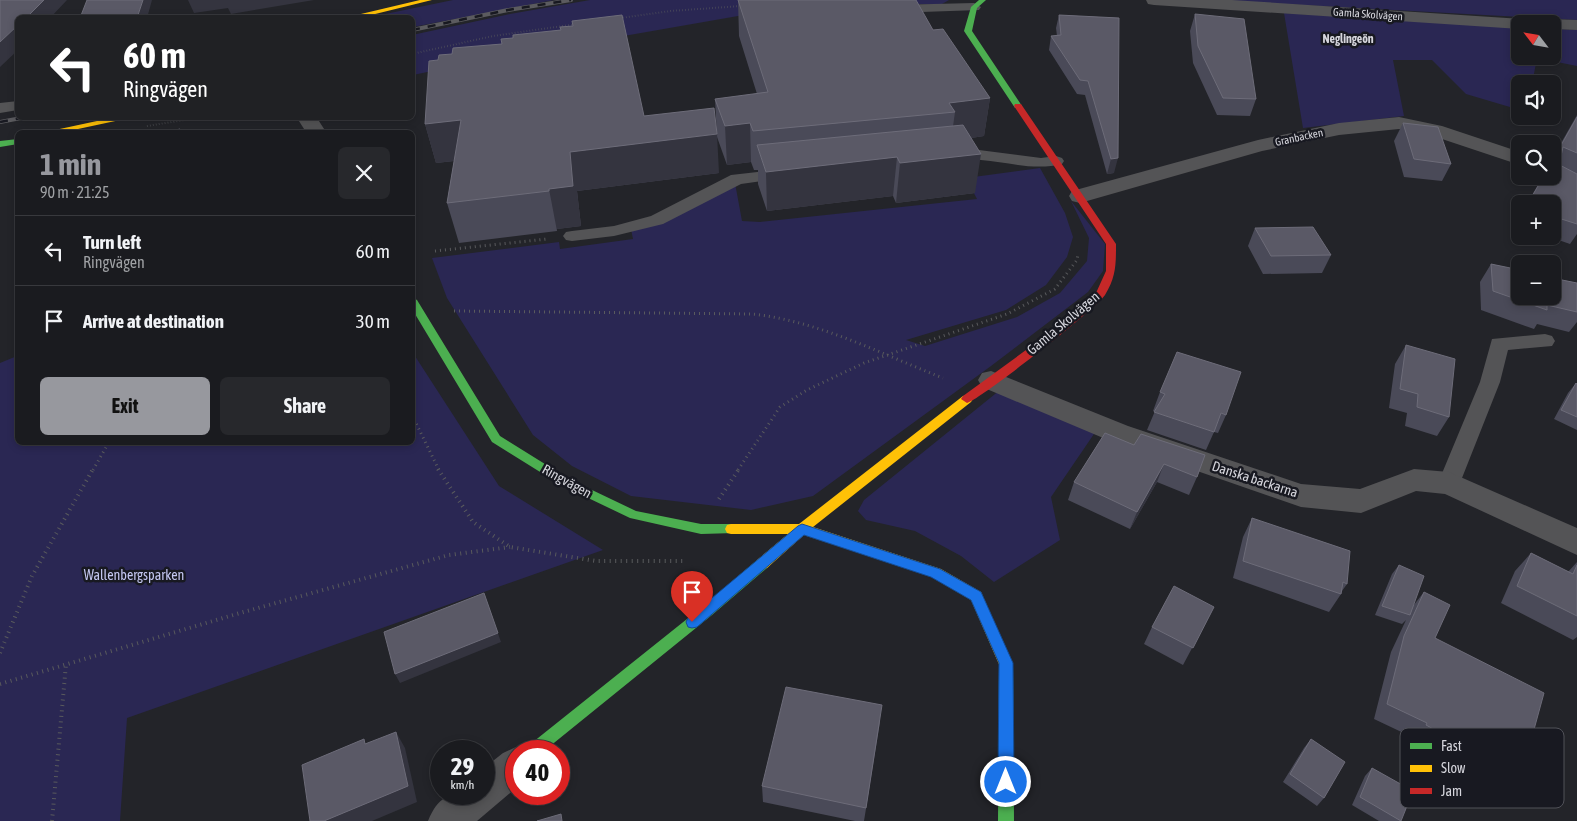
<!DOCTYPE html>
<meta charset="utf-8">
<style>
body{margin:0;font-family:"Asap Condensed",sans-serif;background:#27282c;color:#f1f3f6;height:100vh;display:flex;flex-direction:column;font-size:19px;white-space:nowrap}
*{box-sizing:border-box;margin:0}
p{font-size:16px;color:#9fa1a4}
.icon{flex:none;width:28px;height:28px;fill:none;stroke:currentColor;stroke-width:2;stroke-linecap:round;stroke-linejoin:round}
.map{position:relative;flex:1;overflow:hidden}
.sheet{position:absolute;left:15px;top:130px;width:400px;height:315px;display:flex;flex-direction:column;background:#1a1b1f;border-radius:8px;box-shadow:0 2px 8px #0003,0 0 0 1px #38393d}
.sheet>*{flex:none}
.banner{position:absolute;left:15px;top:15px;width:400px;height:105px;border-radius:8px;box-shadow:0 2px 8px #0003,0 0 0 1px #38393d;background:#202124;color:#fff;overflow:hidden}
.needle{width:32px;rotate:301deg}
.controls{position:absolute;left:1511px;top:15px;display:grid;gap:10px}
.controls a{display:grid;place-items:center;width:50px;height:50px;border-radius:8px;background:#1a1b1f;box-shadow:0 2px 8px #0003,0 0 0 1px #38393d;font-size:25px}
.speed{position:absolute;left:430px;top:740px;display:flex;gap:10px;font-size:25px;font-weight:700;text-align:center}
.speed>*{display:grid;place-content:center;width:65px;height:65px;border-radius:50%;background:#1a1b1f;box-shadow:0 2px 8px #0003,0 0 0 1px #38393d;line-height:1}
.speed small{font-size:12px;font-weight:400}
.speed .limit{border:8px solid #d22;background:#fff;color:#111}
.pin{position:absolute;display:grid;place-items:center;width:42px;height:42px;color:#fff;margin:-51px -21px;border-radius:50% 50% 50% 0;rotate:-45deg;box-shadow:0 0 5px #0007}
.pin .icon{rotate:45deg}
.me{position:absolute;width:55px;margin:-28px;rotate:0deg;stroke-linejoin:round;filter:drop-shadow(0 0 4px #0008)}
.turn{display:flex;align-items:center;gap:18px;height:105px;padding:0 25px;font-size:22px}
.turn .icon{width:65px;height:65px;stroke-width:2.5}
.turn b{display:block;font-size:35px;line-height:42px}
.round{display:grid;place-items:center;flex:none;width:52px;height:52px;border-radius:8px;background:#27282c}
.overview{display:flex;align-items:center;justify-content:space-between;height:85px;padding:0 25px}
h1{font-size:30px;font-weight:700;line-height:38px;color:#97989e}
.action{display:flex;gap:10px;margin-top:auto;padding:10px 25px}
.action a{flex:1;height:58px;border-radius:8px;background:#97989e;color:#111;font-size:20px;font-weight:700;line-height:58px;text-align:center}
.action a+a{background:#27282c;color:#f1f3f6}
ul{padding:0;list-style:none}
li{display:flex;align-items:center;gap:15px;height:70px;padding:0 25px;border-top:1px solid #38393d}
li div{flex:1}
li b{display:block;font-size:19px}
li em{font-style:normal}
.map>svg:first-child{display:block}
.green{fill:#2a2753}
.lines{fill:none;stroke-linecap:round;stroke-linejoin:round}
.path-far2{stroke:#595a5d;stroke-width:2;stroke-dasharray:0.5 2.5;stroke-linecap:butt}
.path-far1{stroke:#595a5d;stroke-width:3;stroke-dasharray:1 4;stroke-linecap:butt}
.path{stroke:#595a5d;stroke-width:4;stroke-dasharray:1 4.5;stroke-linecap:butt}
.lane{fill:#545456;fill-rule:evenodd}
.street{fill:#545456;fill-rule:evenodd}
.fast{fill:#4caf50;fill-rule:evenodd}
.slow{fill:#ffc107;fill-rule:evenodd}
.jam{fill:#c62828;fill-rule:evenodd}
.rail-casing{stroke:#5b5b5f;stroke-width:4}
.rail{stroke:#181921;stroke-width:2.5;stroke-dasharray:8;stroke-linecap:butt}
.wall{fill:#4a4a58}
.shaded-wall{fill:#34343f}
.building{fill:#5a5966;stroke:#6d6c79}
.route{fill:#1a73e8;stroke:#114b97}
.labels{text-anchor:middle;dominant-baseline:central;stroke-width:5;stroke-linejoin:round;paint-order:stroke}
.far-street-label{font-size:11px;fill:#d6d6dd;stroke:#181921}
.far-neighbourhood-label{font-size:12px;font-weight:bold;fill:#d6d6dd;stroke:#181921}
.street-label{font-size:14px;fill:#d6d6dd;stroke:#181921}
.park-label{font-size:14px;fill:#c4c7f1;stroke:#181921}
.key{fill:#181921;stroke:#515259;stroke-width:1}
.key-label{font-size:14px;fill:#d6d6dd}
</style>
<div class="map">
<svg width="1577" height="821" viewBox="0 0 1577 821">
<rect width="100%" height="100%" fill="#232429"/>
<!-- green -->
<path class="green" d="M453 0H554L413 27 412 18H366Z
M590 0H949L942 4H829L738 16 475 62 413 75 412 35 510 14Z
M1213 0H1577V20Z
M1284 13 1520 28V56H1552L1553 29 1577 30V66L1537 58 1532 84H1520V110L1466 94 1432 60H1393L1404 116 1303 128Z
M1040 168 1065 213 1073 237 1067 257 1046 285 1006 310 906 340 925 346 1017 317 1060 293 1087 261 1089 238 1071 201 1105 244 1103 271 1088 292 991 366 813 496 751 510 631 496 572 466 533 435 447 298 432 258 559 242 560 249 633 239 631 229 735 183 742 221 760 222 977 199 966 178Z
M413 353 499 486 603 550 127 718 120 821H0V363L17 356 18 442H412Z
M1000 390 1096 431 1051 497 1060 540 994 582 961 556 915 531 866 520 858 511 864 500Z"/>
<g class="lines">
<!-- path-far2 -->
<path class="path-far2" d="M620 18 671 11 741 6
M412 54 493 36 577 24
M147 126 197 118"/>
<!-- path-far1 -->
<path class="path-far1" d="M435 251 547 239
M454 311 752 314C819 321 881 354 943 378
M412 415 439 470
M93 470 109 442
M738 470 780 407 807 390 864 363 1007 314 1055 289 1077 260 1078 254"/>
<!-- path -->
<path class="path" d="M438 469 473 522 510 547 596 561H685
M719 499 739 469
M0 653 32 576 93 469
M0 684 240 613 449 555 510 547
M52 821 66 664"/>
<!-- lane -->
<path class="lane" d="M974 3 981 7 979 10 893 13 886 9 893 5Z
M18 101V110L0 113V103Z
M979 150 1041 158 1056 156 1062 158 1064 161 1062 164C1035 171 1008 162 981 160 969 159 958 164 946 161L944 158 946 155Z
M785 169 791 171 793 174 791 177 741 184 663 224 614 236 572 241 566 240 563 236 566 232 572 231 614 226 651 216 731 175Z
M1545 334 1552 336 1555 341 1552 346 1508 350 1500 382 1460 483 1457 489 1449 492 1441 489 1438 483 1480 382 1492 339Z"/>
<!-- street -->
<path class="street" d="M1146 0H1232L1522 19 1528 20 1531 24H1520V29L1154 5 1148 4Z
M1552 19 1577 20V30L1552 29V24H1543L1546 20Z
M1399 117 1442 126 1520 152V165L1430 135 1399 129 1339 135 1262 151 1080 203 1072 201 1069 196 1072 191 1258 140 1339 123Z
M297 118H317L326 132H306Z
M991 371 1128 426 1301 484 1360 489 1414 469 1449 472 1577 528V555L1445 494 1416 491 1361 513 1301 507 1108 440 982 387 978 380 982 373Z
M516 747 526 751H516V788L477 821H428C441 790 454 794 484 794V768L503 753Z"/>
<!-- fast -->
<path class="fast" d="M979 0H986L977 8 972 31 1022 106 1021 108H1015L964 31 971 7Z
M18 139V144L0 147V141Z
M412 297 417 300 500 436 569 479 636 511 701 524H731L735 525 737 529 735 533 701 534 630 518 561 485 492 442 412 309Z
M762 559 767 560 768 564 767 568 712 615 544 751H526L528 746 702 607 757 560Z
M1006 659 1011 661 1013 665 1014 821H998L999 665 1001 661Z"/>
<!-- slow -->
<path class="slow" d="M420 0H432L359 18H344Z
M111 118H124L120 120 64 132H51L55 130Z
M967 395 973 399 971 402 813 527 941 569 981 592 1013 665 1011 669 1006 671 1001 669 971 600 932 577 804 535 767 568 762 569 757 568 756 564 757 560 788 534H731L727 533 725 529 727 525 731 524H799L963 396Z"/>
<!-- jam -->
<path class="jam" d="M1015 104H1021L1116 244C1116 265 1116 277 1105 295 1097 308 981 399 967 403L961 399 963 396 1048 334 1096 293 1106 271V244L1014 106Z"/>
<defs>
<path id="rail" d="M412 30 508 10 571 0
M0 122 21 118"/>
</defs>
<!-- rail casing -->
<use href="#rail" class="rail-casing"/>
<!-- rail -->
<use href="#rail" class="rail"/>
</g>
<!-- wall -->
<path class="wall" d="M738 0 933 30 990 98 984 136 971 138 975 193 896 203 893 196 767 211 758 184V170H754L751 162 727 165 717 137 715 99 757 94 739 36Z
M1195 14 1256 99 1250 116 1217 115 1193 63 1190 31Z
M1059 15 1119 18 1114 173 1107 174 1085 95 1077 94 1049 50 1051 36H1057L1056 28Z
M572 21 644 116 719 173 577 191 581 226 557 229V231L459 243 447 203 454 161 436 163 425 124 438 60 452 54 502 44 513 38 561 30 560 27 573 26Z
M1577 115V234L1570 244 1547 236H1552V204H1527L1543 176H1552V159Z
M1403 123 1451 164 1442 181 1404 177 1394 141Z
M1520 216V222L1517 221Z
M1255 228 1331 255 1322 273 1263 274 1248 246Z
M1491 264 1577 283V322L1569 332 1537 324 1534 329 1481 310 1480 282Z
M1406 345 1449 417 1437 436 1405 426 1407 413 1389 408 1395 364Z
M1576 383 1577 384V430L1554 419 1568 393Z
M1160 392 1226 415 1218 433 1214 432 1206 450 1147 430 1155 411H1153Z
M1105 433 1197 477 1189 495 1157 482 1130 529 1068 500 1074 482Z
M1252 518 1347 584 1342 591 1341 594 1329 612 1233 578 1243 537Z
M1531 553 1568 572 1577 562V637L1573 640 1501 603 1515 571Z
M1399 565 1413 606 1424 592 1435 638 1521 777 1504 791 1411 740 1412 737 1374 719 1391 652 1406 620 1402 624 1375 615 1392 574Z
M1214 607 1183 665 1144 644 1152 627Z
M880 722 864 821H855L763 802 762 786Z
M1311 739 1324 798 1317 806 1283 782 1304 748Z
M1372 768 1401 821H1379L1352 805 1365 776Z"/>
<!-- shaded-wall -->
<path class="shaded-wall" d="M44 0H67L50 18H26Z
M143 0H152L147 18H137Z
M188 0H314L231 14 228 8 194 13Z
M18 25V50L0 67V42Z
M990 98 984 136 951 141 955 112 949 103Z
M461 120 471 159 436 163 425 124Z
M750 123 751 162 727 165 725 126Z
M717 134 719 173 577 191 581 226 557 229V231L549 189 570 152Z
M981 154 975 193 896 203 900 163Z
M897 157 893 196 767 211 766 172Z
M1118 158 1114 173 1107 174 1111 159Z
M1164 464 1157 482 1130 529 1137 512Z
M484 593 501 642 400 683 395 674Z
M396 732 405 748 417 802 372 821H324Z"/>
<!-- building -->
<path class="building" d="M0 0H44L26 18H18V25L0 42Z
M87 0H143L137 18H80Z
M738 0H916L933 30 943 29 990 98 949 103 955 112 753 131 750 123 725 126 715 99 768 92Z
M1195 14 1244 19 1256 99 1223 98 1198 46Z
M622 15 644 116 714 108 717 134 570 152 573 186 549 189V191L447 203 461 120 425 124 429 61 438 60 439 55 452 54 453 48 502 44 501 39 513 38V35L561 30 560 27 573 26 572 21Z
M1059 15 1119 18 1118 158 1111 159 1088 81 1080 80 1051 36 1061 35Z
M1577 117V153L1563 147 1561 156H1555Z
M1403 123 1438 127 1451 164 1414 159Z
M963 125 981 154 900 163 897 157 766 172 757 145Z
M180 129 181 132H168Z
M1553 159 1554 162 1577 174V224L1552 216V204H1532L1528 203 1544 176H1552V160Z
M1313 227 1331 255 1271 256 1255 228Z
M1491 264 1520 270V296H1552V278L1577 283V312L1547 305V310L1493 291Z
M1406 345 1455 359 1449 417 1417 407 1418 394 1400 389Z
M1177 352 1241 372 1226 415 1221 413 1214 432 1154 412 1165 394 1160 392Z
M1576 383 1577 384V417L1561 410Z
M1105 433 1134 445 1141 434 1205 455 1197 477 1164 464 1137 512 1074 482Z
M1252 518 1350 551 1347 584 1343 582 1341 594 1243 561Z
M1531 553 1573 574 1577 565V616L1517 586Z
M1399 565 1424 576 1410 615 1382 606Z
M1174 586 1214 607 1193 648 1152 627Z
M1424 592 1450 605 1435 638 1544 693 1521 777 1426 725 1427 723 1387 704 1404 636Z
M484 593 498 633 395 674 384 632Z
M786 687 882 705 866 808 762 786Z
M396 732 408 786 324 821H310L302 765 364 739 365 744Z
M1311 739 1345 762 1324 798 1290 774Z
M1372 768 1413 791 1401 821 1360 797Z
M561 814 562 821H537Z"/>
<!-- route -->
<path class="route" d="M802 524 940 569 981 592 1013 663 1014 782 1011 787 1006 789 1000 787 998 782 999 663 971 600 931 577 804 535 697 627 692 628 688 627 686 622 688 618 798 526Z"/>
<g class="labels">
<!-- far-street labels -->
<g class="far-street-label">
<text transform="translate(1368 14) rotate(4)">Gamla Skolvägen</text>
<text transform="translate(1299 137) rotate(-12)">Granbacken</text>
</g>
<!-- far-neighbourhood labels -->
<g class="far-neighbourhood-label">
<text x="1348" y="39">Neglingeön</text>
</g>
<!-- street labels -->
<g class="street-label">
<text transform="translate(1063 323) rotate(-40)">Gamla Skolvägen</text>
<text transform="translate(1255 479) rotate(18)">Danska backarna</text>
<text transform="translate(567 481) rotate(29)">Ringvägen</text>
</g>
<!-- park labels -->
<g class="park-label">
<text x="134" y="575">Wallenbergsparken</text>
</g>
</g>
<!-- legend -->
<rect x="1400" y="728" width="164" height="80" rx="8" class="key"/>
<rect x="1410" y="743" width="22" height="6" fill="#4caf50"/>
<rect x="1410" y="765" width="22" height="7" fill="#ffc107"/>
<rect x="1410" y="788" width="22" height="6" fill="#c62828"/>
<g class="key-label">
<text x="1441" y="751">Fast</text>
<text x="1441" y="773">Slow</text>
<text x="1441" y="796">Jam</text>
</g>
</svg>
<div class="controls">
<a><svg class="needle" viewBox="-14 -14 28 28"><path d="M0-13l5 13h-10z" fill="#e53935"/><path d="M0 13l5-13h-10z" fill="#9fa1a4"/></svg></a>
<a><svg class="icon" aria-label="sound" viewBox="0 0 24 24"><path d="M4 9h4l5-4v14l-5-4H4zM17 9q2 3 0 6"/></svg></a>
<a><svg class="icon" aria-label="search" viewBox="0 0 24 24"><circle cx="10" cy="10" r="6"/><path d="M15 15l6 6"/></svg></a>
<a>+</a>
<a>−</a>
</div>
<div class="speed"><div>29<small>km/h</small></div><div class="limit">40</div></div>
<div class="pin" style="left:692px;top:622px;background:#d93025"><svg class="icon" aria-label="arrive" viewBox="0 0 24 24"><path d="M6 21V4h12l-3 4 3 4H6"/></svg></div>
<svg class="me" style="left:1006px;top:782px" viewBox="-20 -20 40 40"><circle r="17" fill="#1a73e8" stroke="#fff" stroke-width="3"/><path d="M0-11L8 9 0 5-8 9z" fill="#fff"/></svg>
<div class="banner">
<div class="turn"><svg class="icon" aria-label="left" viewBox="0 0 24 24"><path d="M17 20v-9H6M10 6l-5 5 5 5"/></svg><div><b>60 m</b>Ringvägen</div></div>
</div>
<section class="sheet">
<div class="overview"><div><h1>1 min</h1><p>90 m · 21:25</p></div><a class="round"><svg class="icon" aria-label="close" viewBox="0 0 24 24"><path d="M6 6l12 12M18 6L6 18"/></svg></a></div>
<ul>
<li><svg class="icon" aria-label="left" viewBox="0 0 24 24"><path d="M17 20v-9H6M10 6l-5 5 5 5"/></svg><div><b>Turn left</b><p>Ringvägen</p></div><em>60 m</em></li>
<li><svg class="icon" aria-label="arrive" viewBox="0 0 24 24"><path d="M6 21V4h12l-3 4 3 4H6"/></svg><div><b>Arrive at destination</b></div><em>30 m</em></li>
</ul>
<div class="action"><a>Exit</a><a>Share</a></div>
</section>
</div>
